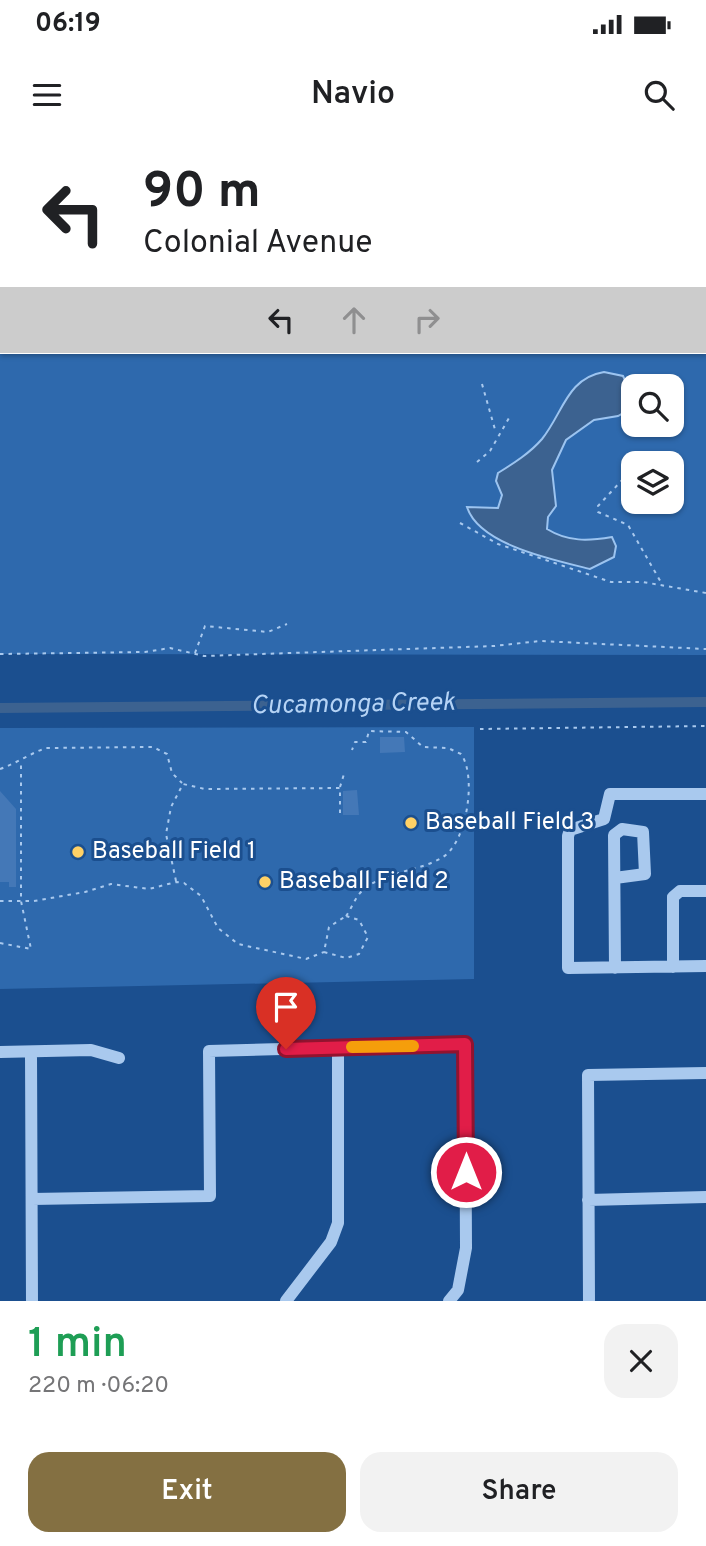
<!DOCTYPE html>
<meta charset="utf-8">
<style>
body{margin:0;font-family:Overpass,sans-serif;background:#f2f2f2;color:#202124;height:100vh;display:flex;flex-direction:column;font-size:26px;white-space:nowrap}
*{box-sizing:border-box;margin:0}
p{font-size:23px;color:#757577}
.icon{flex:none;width:38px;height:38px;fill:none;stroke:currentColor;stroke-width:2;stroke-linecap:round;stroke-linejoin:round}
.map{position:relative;height:1161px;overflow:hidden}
.sheet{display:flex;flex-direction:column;background:#fff;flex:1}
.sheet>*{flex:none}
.top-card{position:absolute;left:0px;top:0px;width:707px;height:214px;box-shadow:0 2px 5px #0004;background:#fff;color:#202124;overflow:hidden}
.controls{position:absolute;left:621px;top:234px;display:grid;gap:14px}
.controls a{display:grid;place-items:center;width:63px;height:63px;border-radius:14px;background:#fff;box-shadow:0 2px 5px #0004;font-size:35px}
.pin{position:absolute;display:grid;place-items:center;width:60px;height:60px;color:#fff;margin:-72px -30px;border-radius:50% 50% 50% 0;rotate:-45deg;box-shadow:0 0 7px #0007}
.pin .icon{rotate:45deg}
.me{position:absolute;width:77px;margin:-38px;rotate:0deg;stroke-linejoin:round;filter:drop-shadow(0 0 5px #0008)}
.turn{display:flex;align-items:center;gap:24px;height:147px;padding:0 28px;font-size:32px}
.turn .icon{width:91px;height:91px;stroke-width:2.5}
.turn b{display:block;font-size:49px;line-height:60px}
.lanes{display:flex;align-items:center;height:66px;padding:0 28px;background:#0003;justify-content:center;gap:35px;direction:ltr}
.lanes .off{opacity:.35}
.round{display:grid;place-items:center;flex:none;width:74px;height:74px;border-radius:21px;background:#f2f2f2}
.headline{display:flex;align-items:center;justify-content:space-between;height:119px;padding:0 28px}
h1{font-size:42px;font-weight:600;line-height:52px;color:#1e9e55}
.button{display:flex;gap:14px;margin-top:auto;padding:14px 28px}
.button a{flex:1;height:80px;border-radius:21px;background:#847042;color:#fff;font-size:28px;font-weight:600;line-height:80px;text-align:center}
.button a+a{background:#f2f2f2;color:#202124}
.status{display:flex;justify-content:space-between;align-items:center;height:49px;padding:0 35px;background:#fff;direction:ltr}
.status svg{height:19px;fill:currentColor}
header{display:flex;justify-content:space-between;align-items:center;height:91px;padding:0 28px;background:#fff;font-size:32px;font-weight:600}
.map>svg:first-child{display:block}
.green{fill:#2e69ad;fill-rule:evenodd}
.water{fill:#3c6290;stroke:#9cc4f0;stroke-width:2}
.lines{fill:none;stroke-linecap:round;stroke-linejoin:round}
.canal{stroke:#3c6290;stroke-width:10}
.building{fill:#4478b7}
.path{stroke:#a9c9ee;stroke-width:2;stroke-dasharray:3.5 5;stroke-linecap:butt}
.minor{stroke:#a9c9ee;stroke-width:12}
.route-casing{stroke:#92132f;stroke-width:18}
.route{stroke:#e11d48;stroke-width:12}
.slow{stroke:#f59e0b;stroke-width:12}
.poi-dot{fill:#ffd166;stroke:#1b4f8f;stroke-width:2.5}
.labels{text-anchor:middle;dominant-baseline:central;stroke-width:6;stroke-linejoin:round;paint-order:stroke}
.poi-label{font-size:24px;fill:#fff;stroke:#1b4f8f;text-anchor:start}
.water-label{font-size:26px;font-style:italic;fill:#b5d3f5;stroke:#1b4f8f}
</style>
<div class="status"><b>06:19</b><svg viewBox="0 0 49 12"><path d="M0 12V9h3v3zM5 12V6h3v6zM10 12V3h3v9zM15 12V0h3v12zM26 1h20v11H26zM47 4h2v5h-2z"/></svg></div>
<header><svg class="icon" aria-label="menu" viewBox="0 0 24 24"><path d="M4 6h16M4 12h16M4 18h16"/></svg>Navio<svg class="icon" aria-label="search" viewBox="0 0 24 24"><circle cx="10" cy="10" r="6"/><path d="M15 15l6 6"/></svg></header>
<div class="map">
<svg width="706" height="1161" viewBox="0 0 706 1161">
<rect width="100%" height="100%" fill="#1b4f8f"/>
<!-- green -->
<path class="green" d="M0 0H706V515L0 514ZM2 2H705V212H2ZM634 247H672V285H634ZM634 324H672V362H634Z
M474 587V839L0 849V588Z"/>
<!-- water -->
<path class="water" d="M604 232 623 236 633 257 630 269 618 276 594 280 566 300 552 330 556 366 548 377 547 389C568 402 588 401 612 397L616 406 614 417 590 429C554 420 479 405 467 367L498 368 502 355 496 341 498 333C514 323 530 313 542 299 563 273 567 238 604 232Z"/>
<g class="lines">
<!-- canal -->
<path class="canal" d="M0 568 706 562"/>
</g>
<!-- building -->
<path class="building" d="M380 597H404L405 612 380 613Z
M357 650 359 675H343V651Z
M0 651 16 669V747H9V742H0Z"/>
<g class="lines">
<!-- path -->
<path class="path" d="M0 38 2 37
M482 244 496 293
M477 322 490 311 509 278
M623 339 598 366V372L628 385 662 444
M460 383 498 404 611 442H643L706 453
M195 513 205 486 268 492 287 484
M0 514 145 512 170 508 204 516 494 506 540 501 706 509
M480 589 706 586
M0 629C17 623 31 613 46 608L153 607 167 614 172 633 182 643
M340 647 344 634
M176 741 166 694 171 667 183 644 205 649 340 648V675
M0 761H34L85 752 111 744 149 749 176 742 184 743 201 756 218 788 238 804 306 819 324 812
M346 776C352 768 355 757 363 750 385 731 419 732 443 717 467 702 477 636 461 614L448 608 423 607 406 592 369 591 366 602H355L352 610
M346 776 359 780 368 797 359 814 346 818 324 812 329 787Z
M0 803 31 809 21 761V622"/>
<!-- minor -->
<path class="minor" d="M706 654H610L604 679 570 690 568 696V828L706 826
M615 738 645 734 643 692 622 689 614 695 615 828
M673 827V757L680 751H706
M0 912 91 910 119 918
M31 912 32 1161
M32 1059 210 1056 209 911 465 904 466 1108 458 1150 449 1161
M588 1060 706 1057
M286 1161 331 1102 338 1083V907
M589 1161 588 935 706 933"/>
</g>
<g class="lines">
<defs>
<path id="route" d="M286 909 465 904 466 1032"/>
</defs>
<!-- route casing -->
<use href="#route" class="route-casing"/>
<!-- route -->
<use href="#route" class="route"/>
<!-- slow -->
<path class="slow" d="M352 907 413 906"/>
</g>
<!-- markers -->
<g class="poi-dot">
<circle cx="411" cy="683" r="7"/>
<circle cx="78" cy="712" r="7"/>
<circle cx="265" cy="742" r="7"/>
</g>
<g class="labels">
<!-- poi labels -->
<g class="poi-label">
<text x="425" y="683">Baseball Field 3</text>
<text x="92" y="712">Baseball Field 1</text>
<text x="279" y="742">Baseball Field 2</text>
</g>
<!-- water labels -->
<g class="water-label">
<text transform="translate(353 565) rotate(-1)">Cucamonga Creek</text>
</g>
</g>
</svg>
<div class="controls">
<a><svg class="icon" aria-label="search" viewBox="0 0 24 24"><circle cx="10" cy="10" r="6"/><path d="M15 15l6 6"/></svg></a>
<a><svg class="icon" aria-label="layers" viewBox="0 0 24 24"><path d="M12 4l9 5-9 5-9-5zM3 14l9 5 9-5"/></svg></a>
</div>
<div class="pin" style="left:286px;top:909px;background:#d93025"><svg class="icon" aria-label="arrive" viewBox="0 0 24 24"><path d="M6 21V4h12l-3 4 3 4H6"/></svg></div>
<svg class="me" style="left:466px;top:1032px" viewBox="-20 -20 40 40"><circle r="17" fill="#e11d48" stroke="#fff" stroke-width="3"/><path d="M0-11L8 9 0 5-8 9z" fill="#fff"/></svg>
<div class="top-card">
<div class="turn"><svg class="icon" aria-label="left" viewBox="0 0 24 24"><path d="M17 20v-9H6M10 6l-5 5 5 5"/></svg><div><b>90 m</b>Colonial Avenue</div></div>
<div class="lanes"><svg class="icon" aria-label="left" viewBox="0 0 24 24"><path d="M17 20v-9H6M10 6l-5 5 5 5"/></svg><svg class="icon off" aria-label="ahead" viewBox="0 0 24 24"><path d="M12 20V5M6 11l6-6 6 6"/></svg><svg class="icon off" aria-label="right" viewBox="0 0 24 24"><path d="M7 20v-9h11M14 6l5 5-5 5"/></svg></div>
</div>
</div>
<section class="sheet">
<div class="headline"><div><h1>1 min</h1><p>220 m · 06:20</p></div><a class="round"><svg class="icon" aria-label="close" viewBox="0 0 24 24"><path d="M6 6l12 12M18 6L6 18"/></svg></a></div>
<div class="button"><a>Exit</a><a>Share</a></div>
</section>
